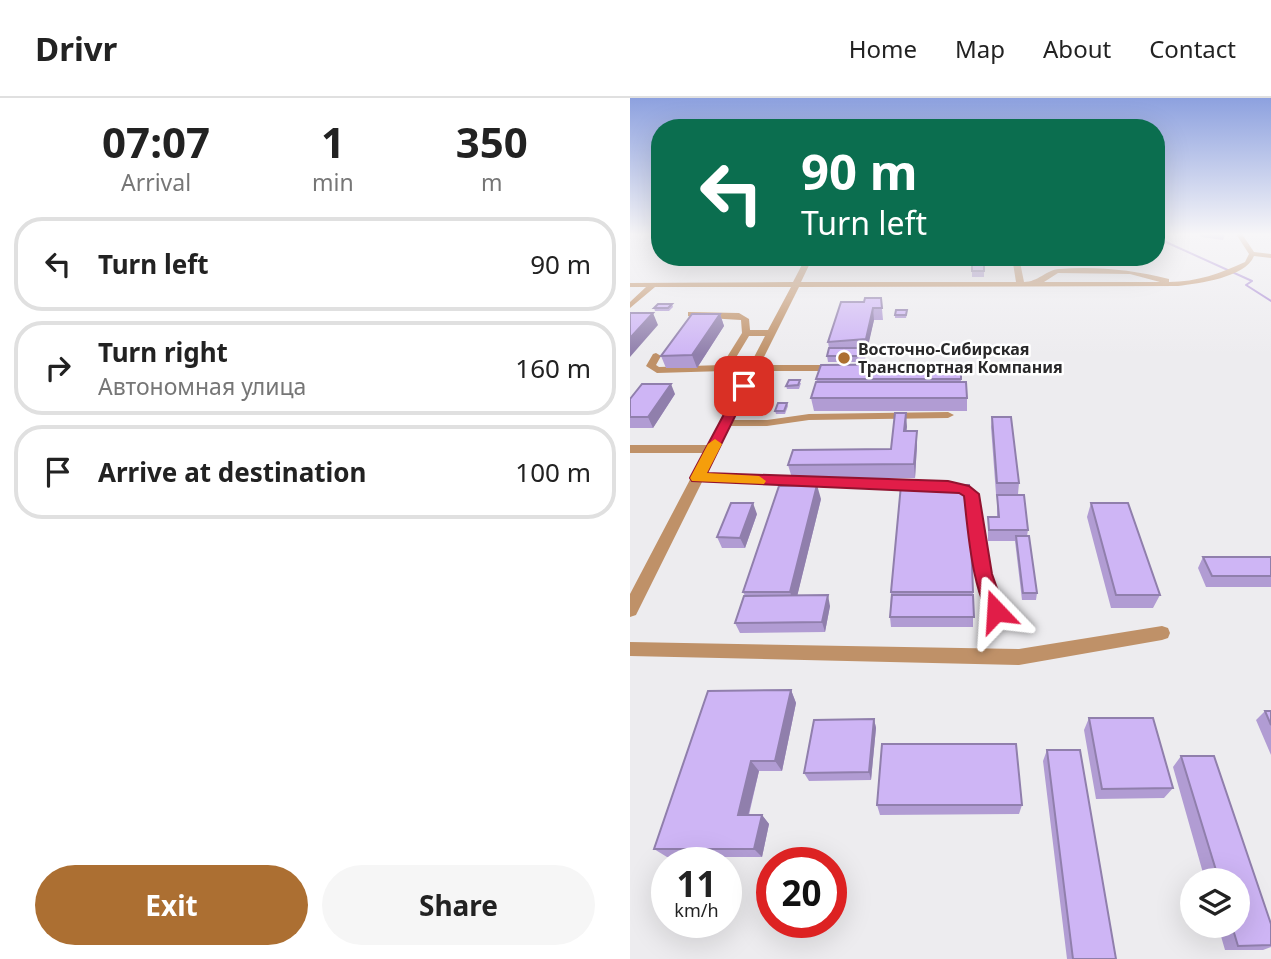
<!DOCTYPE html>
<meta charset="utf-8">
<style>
body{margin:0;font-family:"Noto Sans",sans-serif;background:#f6f6f6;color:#222;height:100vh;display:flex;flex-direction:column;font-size:26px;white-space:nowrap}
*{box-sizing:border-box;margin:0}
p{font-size:23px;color:#767676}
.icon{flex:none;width:38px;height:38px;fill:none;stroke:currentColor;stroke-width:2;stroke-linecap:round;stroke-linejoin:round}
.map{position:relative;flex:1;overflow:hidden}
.panel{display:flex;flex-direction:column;background:#fff;width:630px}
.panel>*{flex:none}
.banner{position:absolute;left:21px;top:21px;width:514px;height:147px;border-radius:28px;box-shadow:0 7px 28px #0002;background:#0b6e4f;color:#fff;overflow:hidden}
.controls{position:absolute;left:550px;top:770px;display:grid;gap:14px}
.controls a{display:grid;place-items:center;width:70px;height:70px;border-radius:50%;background:#fff;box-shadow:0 7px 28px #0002;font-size:35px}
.speed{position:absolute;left:21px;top:749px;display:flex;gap:14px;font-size:35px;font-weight:700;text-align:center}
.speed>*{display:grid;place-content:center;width:91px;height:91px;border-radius:50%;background:#fff;box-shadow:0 7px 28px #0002;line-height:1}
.speed small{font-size:18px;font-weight:400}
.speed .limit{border:10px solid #d22;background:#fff;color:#111}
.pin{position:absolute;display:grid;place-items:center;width:60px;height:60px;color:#fff;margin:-30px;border-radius:14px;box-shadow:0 4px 10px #0006}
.me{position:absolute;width:77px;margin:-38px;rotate:340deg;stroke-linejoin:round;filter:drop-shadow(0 0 5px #0008)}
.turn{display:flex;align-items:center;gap:24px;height:147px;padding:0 35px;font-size:32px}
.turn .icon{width:91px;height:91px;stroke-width:2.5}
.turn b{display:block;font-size:49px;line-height:60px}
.eta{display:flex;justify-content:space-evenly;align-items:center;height:119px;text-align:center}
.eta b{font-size:42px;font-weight:700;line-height:49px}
.action{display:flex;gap:14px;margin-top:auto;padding:14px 35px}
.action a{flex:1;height:80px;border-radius:42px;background:#ac6f32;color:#fff;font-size:28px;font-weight:700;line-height:80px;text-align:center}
.action a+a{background:#f6f6f6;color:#222}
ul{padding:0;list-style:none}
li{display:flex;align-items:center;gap:21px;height:94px;margin:0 14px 10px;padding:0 21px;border:4px solid #e0e0e0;border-radius:28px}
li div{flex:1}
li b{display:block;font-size:26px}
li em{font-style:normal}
header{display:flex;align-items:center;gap:42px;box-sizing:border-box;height:98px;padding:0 35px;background:#fff;border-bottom:2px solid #e0e0e0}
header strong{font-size:33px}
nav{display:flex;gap:38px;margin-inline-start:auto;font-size:24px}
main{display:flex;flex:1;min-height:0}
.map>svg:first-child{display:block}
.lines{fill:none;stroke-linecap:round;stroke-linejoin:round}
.stream{stroke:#a484d1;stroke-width:2}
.minor{fill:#bf9168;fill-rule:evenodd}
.wall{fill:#b19cd3}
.shaded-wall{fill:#907fac}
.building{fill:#ceb5f5;stroke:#907fac;stroke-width:2}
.route{fill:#e11d48;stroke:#92132f;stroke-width:2}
.slow{fill:#f59e0b}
.poi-dot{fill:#ac6f32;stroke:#fff;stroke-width:2.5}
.labels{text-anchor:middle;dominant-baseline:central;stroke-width:5;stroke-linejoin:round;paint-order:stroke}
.far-poi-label{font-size:16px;font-weight:bold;fill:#292829;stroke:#fff;text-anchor:start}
</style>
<header>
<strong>Drivr</strong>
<nav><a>Home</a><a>Map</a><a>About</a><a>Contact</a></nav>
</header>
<main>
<section class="panel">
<div class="eta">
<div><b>07:07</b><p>Arrival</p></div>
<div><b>1</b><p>min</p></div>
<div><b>350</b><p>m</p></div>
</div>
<ul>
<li><svg class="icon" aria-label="left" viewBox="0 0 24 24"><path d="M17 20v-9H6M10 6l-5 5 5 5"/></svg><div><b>Turn left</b></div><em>90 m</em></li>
<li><svg class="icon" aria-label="right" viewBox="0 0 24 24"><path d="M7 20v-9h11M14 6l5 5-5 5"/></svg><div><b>Turn right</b><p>Автономная улица</p></div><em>160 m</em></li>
<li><svg class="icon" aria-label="arrive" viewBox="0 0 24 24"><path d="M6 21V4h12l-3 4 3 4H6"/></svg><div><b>Arrive at destination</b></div><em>100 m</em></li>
</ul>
<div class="action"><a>Exit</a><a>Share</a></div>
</section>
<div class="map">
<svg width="641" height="861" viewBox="0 0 641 861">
<rect width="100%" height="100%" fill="#edecef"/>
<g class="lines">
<!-- stream -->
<path class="stream" d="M527 136 538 145 622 183 616 187 641 203"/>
<!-- minor -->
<path class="minor" d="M606 136H612L624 154 641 156V160L624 158C615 180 569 185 548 188L169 189 130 267H206L211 270 206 273H127L103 322H137L179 316 318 314 324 317 318 320 179 322 137 328H99L76 376 318 384 346 393 361 476 374 513 372 518 366 520 360 518 345 476 335 399 317 392 72 384 6 517 0 519V496L74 355H0V347H78L135 238H119L99 271 94 273 27 275 16 268 23 256 26 255 31 258 26 267 29 269 92 267 112 235 111 222 61 219 58 218V214L109 215 119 221 120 232H138L161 189H25L0 210V204L16 189H0V185L163 184 176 159H183L171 184H386L382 159H389L394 184C408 184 416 172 429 171 467 168 503 172 539 181V184C567 184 591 175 615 164L619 156ZM428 175 500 176 530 184H414Z
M532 528 538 530 540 535 538 540 532 542 389 567 0 558V544L389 551Z"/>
</g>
<!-- wall -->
<path class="wall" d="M569 136H594L595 137 593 142 571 139Z
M402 159H425L424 164H404Z
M342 166H354V179H342Z
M251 200 253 222H244L236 254 235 264H198L197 258 199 250 198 244 234 204Z
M42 206 43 209 39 213H25L24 210Z
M277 215 276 220H265V217Z
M90 216 94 228 67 270H36L31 258Z
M331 266V284L337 300V313H184L181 300 187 284 186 281Z
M171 285 169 291H157L156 288Z
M45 296 23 330H0V301Z
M157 305 158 308 155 316H146L145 313Z
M276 315V333L287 347 285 380H162L158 367 261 351Z
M362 319 389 385 388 396H366L361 329Z
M367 397 398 432 397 438 407 495 406 502H392L385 443H358V419H367Z
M191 401 167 498 200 508 195 534 110 535 105 525 115 498 113 494Z
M461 405 530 497 523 510H481L457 419Z
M127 416 115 450H92L87 439Z
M573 459H641V489H576L568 470Z
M261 494H343V529H261L260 519Z
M161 592 166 605 152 673H129L119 717H132L139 726 132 759H37L24 751Z
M635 613H641V657L626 622Z
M459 620 543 690 534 700 466 701 454 632Z
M244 621 246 630 241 682 179 683 174 675Z
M417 652 486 861H437L413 663Z
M551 658 641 826V849L633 852H595L588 828H607V782H575L543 669Z
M247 707H392L389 716 250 717Z"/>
<!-- shaded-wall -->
<path class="shaded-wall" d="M243 210 244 222 237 253 236 241Z
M23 215 28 227 0 259V240Z
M90 216 94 228 67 270 62 257Z
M41 286 45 296 23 330 18 319Z
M276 315 277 329 275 347 274 333Z
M287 333V347L285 380 284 366Z
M187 387 191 401 165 507 160 494Z
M123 405 127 416 115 450 110 440Z
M198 497 200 508 195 534 192 524Z
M161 592 166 605 152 673 145 663Z
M244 621 246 630 241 682 239 674Z
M121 663 129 673 116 726 108 717Z
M132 717 139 726 132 759 124 751Z"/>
<!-- building -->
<path class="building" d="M342 166H354V173H342Z
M235 200H251L252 210H243L236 241 198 244 211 204H234Z
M28 206H42L38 210H24Z
M266 212H277L276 217H265Z
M0 215H23L0 240Z
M62 216H90L62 257 31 258Z
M199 250H236L234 258H197Z
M331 266V281H186L191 267Z
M159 282H170L168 287 156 288Z
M186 284H336L337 300H181Z
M12 286H41L18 319H0V301Z
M148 305H157L154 313H145Z
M265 315H276L274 333H287L284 366 158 367 163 352 261 351Z
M362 319H381L389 385H367Z
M187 387 160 494H113L149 388Z
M271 387H339L343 494H261Z
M367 397H394L398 432H359L358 419H369Z
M101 405H123L110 440 87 439Z
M461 405H498L530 497H486Z
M386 438H399L407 495H393Z
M573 459H641V478H582Z
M198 497 192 524 105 525 114 498Z
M262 497H343L344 519H260Z
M161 592 145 663H121L108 717H132L124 751H24L78 593Z
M635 613H641V627Z
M459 620H523L543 690 472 691Z
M244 621 239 674 174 675 184 622Z
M252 646H386L392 707H247Z
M417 652H450L486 861H443Z
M551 658H584L641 826V847L608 848 602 828H607V782H589Z"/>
<!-- sky -->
<linearGradient id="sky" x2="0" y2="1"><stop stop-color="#8da1df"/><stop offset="0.53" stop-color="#f7f6f8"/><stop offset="1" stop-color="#f7f6f8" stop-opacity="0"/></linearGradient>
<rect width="641" height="257" fill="url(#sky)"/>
<!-- route -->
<path class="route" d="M114 285 120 288 77 375 318 383 339 388 349 396 362 476 375 513 373 518 366 520C343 512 337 422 334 398L329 395 62 383 60 380 109 288Z"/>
<!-- slow -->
<path class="slow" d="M85 341 92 346 77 375 129 378 136 383 134 386 62 383 60 380 78 346Z"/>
<!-- markers -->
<circle class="poi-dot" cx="214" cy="260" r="7"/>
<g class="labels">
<!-- far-poi labels -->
<g class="far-poi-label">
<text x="228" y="251">Восточно-Сибирская<tspan x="228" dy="18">Транспортная Компания</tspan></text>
</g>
</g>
</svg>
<div class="controls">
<a><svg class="icon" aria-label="layers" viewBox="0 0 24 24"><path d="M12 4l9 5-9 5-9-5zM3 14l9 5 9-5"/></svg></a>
</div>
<div class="speed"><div>11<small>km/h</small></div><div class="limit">20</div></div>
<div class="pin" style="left:114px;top:288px;background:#d93025"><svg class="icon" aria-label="arrive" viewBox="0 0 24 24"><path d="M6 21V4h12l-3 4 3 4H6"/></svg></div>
<svg class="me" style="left:366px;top:513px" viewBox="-20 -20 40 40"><path d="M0-17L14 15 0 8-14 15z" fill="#e11d48" stroke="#fff" stroke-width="4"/></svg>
<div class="banner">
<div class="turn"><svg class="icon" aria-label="left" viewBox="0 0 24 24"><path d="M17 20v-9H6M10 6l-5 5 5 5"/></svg><div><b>90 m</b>Turn left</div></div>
</div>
</div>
</main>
